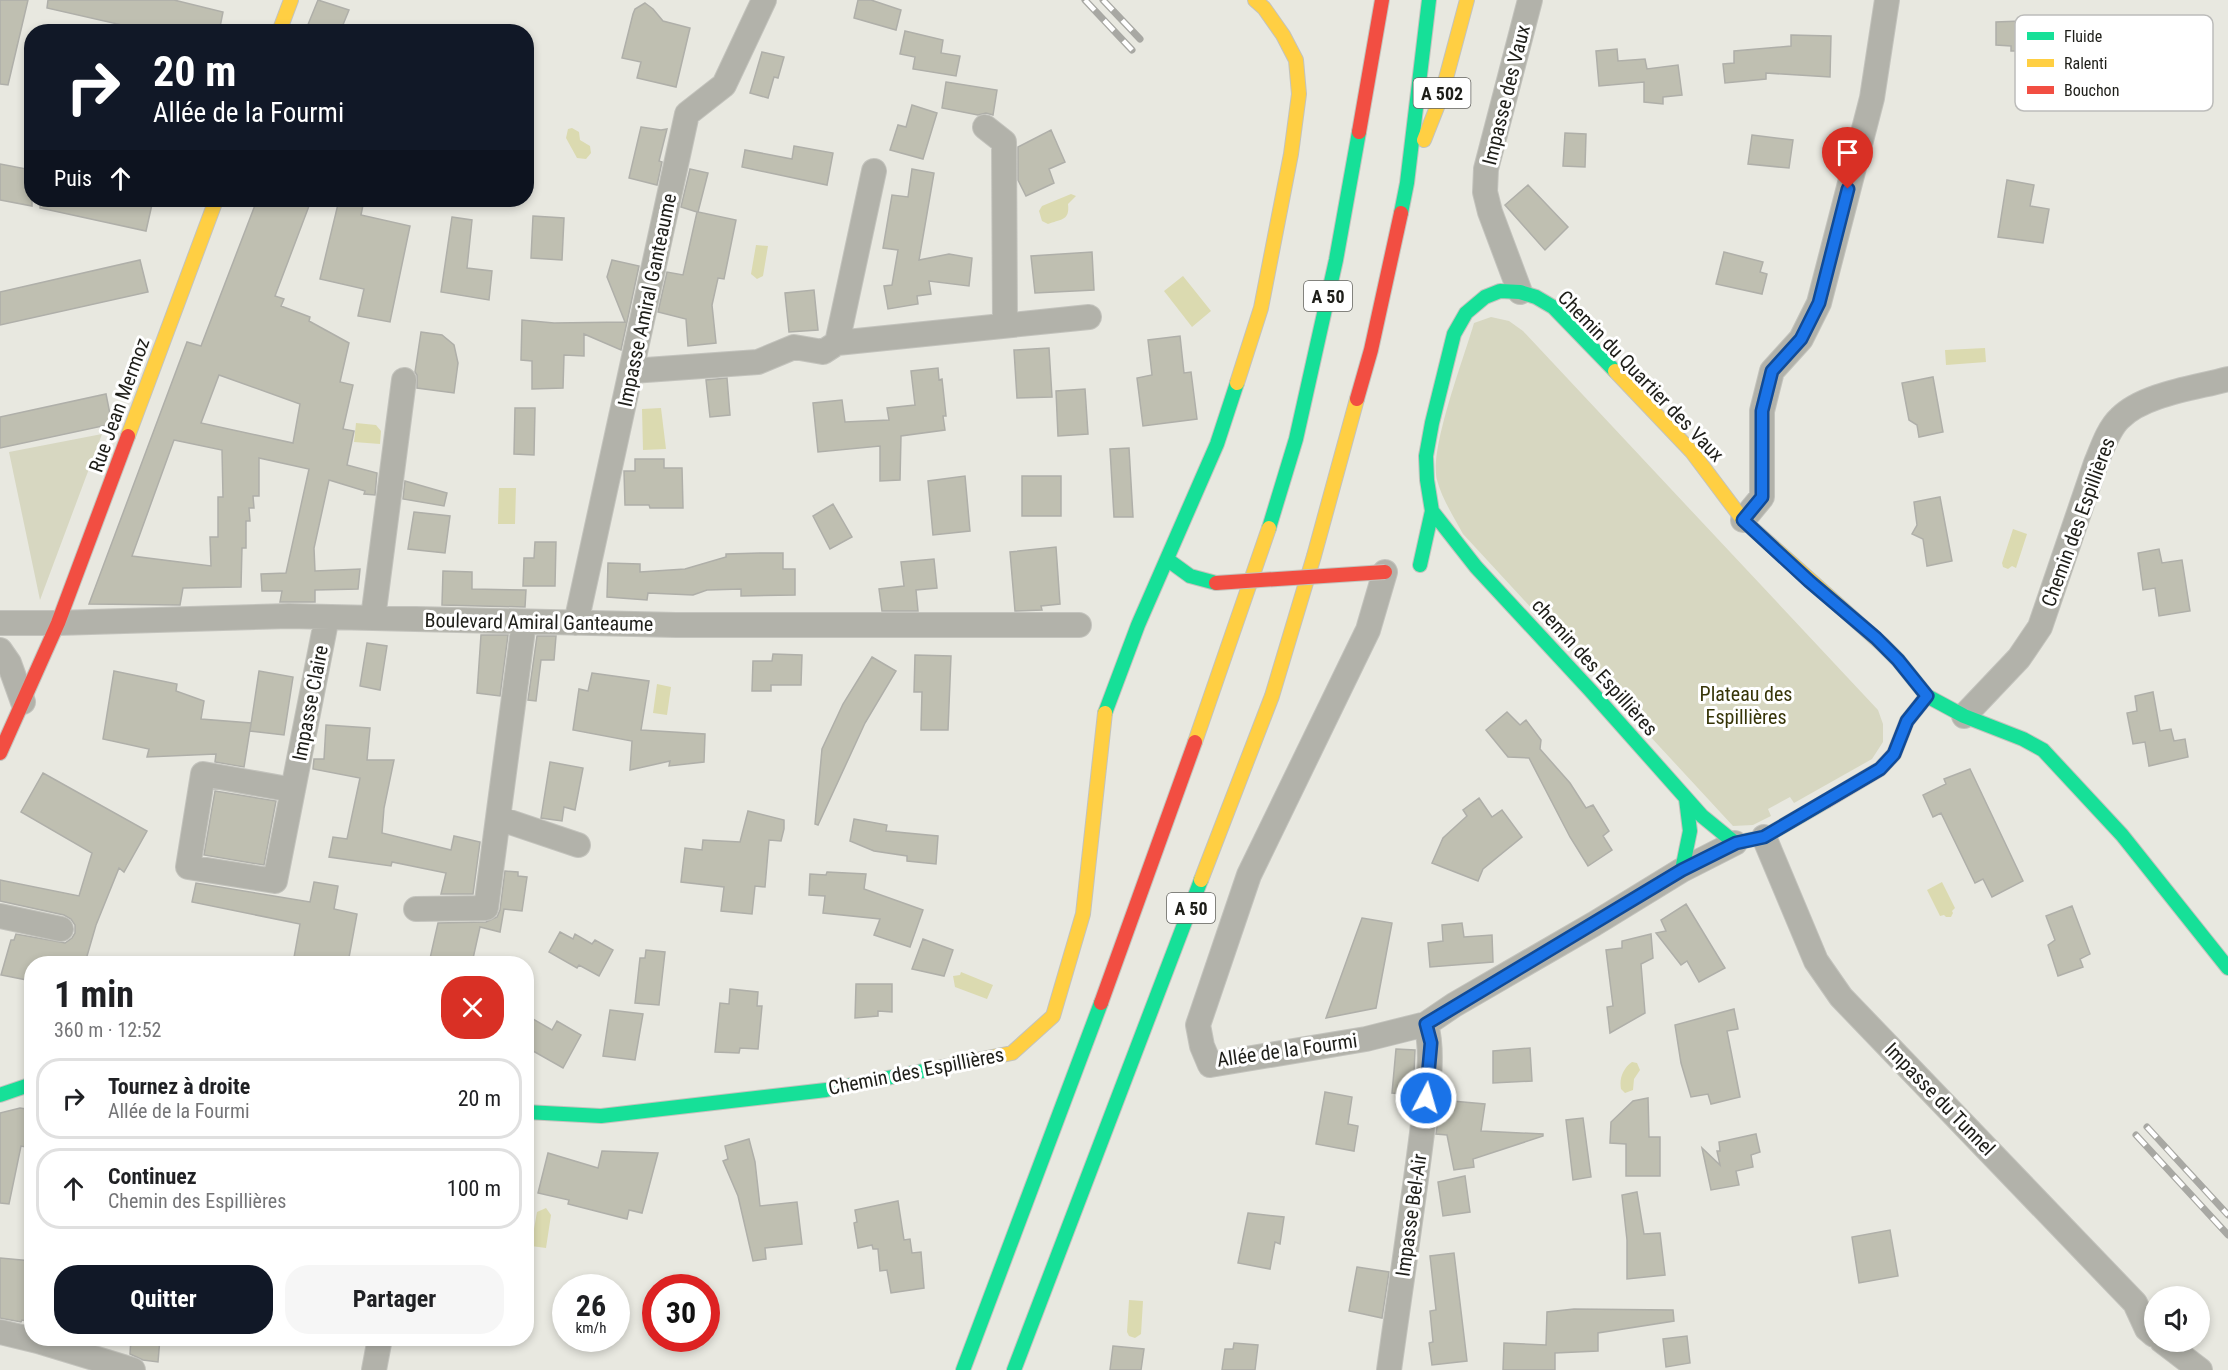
<!DOCTYPE html>
<html lang="fr">
<meta charset="utf-8">
<style>
body{margin:0;font-family:"Roboto Condensed",sans-serif;background:#f6f6f6;color:#202124;height:100vh;display:flex;flex-direction:column;font-size:22px;white-space:nowrap}
*{box-sizing:border-box;margin:0}
p{font-size:20px;color:#757577}
.icon{flex:none;width:33px;height:33px;fill:none;stroke:currentColor;stroke-width:2;stroke-linecap:round;stroke-linejoin:round}
.map{position:relative;flex:1;overflow:hidden}
.sheet{position:absolute;left:24px;top:956px;width:510px;height:390px;display:flex;flex-direction:column;background:#fff;border-radius:24px;box-shadow:0 3px 9px #0003}
.sheet>*{flex:none}
.guide{position:absolute;left:24px;top:24px;width:510px;height:183px;border-radius:24px;box-shadow:0 3px 9px #0003;background:#111827;color:#fff;overflow:hidden}
.controls{position:absolute;left:2144px;top:1286px;display:grid;gap:12px}
.controls a{display:grid;place-items:center;width:66px;height:66px;border-radius:50%;background:#fff;box-shadow:0 3px 9px #0003;font-size:30px}
.speed{position:absolute;left:552px;top:1274px;display:flex;gap:12px;font-size:30px;font-weight:700;text-align:center}
.speed>*{display:grid;place-content:center;width:78px;height:78px;border-radius:50%;background:#fff;box-shadow:0 3px 9px #0003;line-height:1}
.speed small{font-size:15px;font-weight:400}
.speed .limit{border:9px solid #d22;background:#fff;color:#111}
.pin{position:absolute;display:grid;place-items:center;width:51px;height:51px;color:#fff;margin:-62px -26px;border-radius:50% 50% 50% 0;rotate:-45deg;box-shadow:0 0 6px #0007}
.pin .icon{rotate:45deg}
.me{position:absolute;width:66px;margin:-33px;rotate:6deg;stroke-linejoin:round;filter:drop-shadow(0 0 4px #0008)}
.turn{display:flex;align-items:center;gap:21px;height:126px;padding:0 30px;font-size:27px}
.turn .icon{width:78px;height:78px;stroke-width:2.5}
.turn b{display:block;font-size:42px;line-height:51px}
.then{display:flex;align-items:center;height:57px;padding:0 30px;background:#0003;gap:12px;font-size:22px}
.round{display:grid;place-items:center;flex:none;width:63px;height:63px;border-radius:24px;background:#f6f6f6}
.overview{display:flex;align-items:center;justify-content:space-between;height:102px;padding:0 30px}
h1{font-size:36px;font-weight:700;line-height:45px}
.primary-button{display:flex;gap:12px;margin-top:auto;padding:12px 30px}
.primary-button a{flex:1;height:69px;border-radius:24px;background:#111827;color:#fff;font-size:24px;font-weight:700;line-height:69px;text-align:center}
.primary-button a+a{background:#f6f6f6;color:#202124}
ul{padding:0;list-style:none}
li{display:flex;align-items:center;gap:18px;height:81px;margin:0 12px 9px;padding:0 18px;border:3px solid #e0e0e0;border-radius:24px}
li div{flex:1}
li b{display:block;font-size:22px}
li em{font-style:normal}
.map>svg:first-child{display:block}
.green{fill:#d7d7c1}
.water{fill:#dbdab0}
.building{fill:#bfbfb1;stroke:#afafa9;stroke-width:1.5;fill-rule:evenodd}
.lines{fill:none;stroke-linecap:round;stroke-linejoin:round}
.street-casing{stroke:#c3c3bd;stroke-width:26}
.fast-casing{stroke:#c3c3bd;stroke-width:16}
.slow-casing{stroke:#c3c3bd;stroke-width:16}
.jam-casing{stroke:#c3c3bd;stroke-width:16}
.street{stroke:#b2b2aa;stroke-width:24}
.fast{stroke:#16e098;stroke-width:14}
.slow{stroke:#ffcf43;stroke-width:14}
.jam{stroke:#f24e42;stroke-width:14}
.rail-casing{stroke:#a8a8a3;stroke-width:7}
.rail{stroke:#fff;stroke-width:4.5;stroke-dasharray:14;stroke-linecap:butt}
.jam-bridge-casing{stroke:#c3c3bd;stroke-width:16;stroke-linecap:butt}
.jam-bridge{stroke:#f24e42;stroke-width:14}
.route-casing{stroke:#114b97;stroke-width:15}
.route{stroke:#1a73e8;stroke-width:10}
.labels{text-anchor:middle;dominant-baseline:central;stroke-width:6;stroke-linejoin:round;paint-order:stroke}
.shield{fill:#fff;stroke:#62625e;stroke-width:1.5}
.shield-label{font-size:18px;font-weight:bold;fill:#1e1e19}
.street-label{font-size:20px;fill:#1e1e19;stroke:#fff}
.park-label{font-size:20px;fill:#373508;stroke:#fff}
.key{fill:#fff;stroke:#bcbcba;stroke-width:1.5}
.key-label{font-size:16px;fill:#1e1e19}
</style>
<div class="map">
<svg width="2228" height="1370" viewBox="0 0 2228 1370">
<rect width="100%" height="100%" fill="#e8e8e0"/>
<!-- green -->
<path class="green" d="M1491 317 1509 321 1523 331 1878 710 1883 724V742L1872 759 1794 803 1790 797 1768 809 1771 816 1753 825 1733 826 1463 534C1454 517 1442 499 1437 480 1429 449 1464 358 1474 323Z
M102 434 40 600 9 452Z"/>
<!-- water -->
<path class="water" d="M572 128 579 132 580 140 590 146 591 153 586 159 577 158 566 138 568 129Z
M1071 194 1076 196 1068 204C1070 221 1061 219 1048 224L1042 221 1039 211 1042 206Z
M756 245 768 246 763 276 757 279 751 274Z
M1183 276 1211 311 1192 327 1164 291Z
M1985 348 1986 362 1946 365 1945 350Z
M661 408 666 449 643 450 642 409Z
M356 423 376 425 381 431 380 444 354 442Z
M499 488H516L515 524H498Z
M2013 529 2027 534 2016 568 2012 566 2008 569 2003 567 2002 563Z
M657 684 671 687 667 715 653 713Z
M1942 882 1955 908 1952 911 1953 913 1951 917H1946L1944 915 1940 916 1927 890Z
M961 972 993 985 987 999 955 987 953 976 960 975Z
M1632 1062 1637 1063 1640 1070 1634 1079 1633 1090 1625 1093 1621 1089C1619 1079 1623 1068 1632 1062Z
M546 1208 551 1215 546 1248 531 1246 537 1212Z
M1129 1300 1143 1301 1141 1334 1135 1338 1129 1336 1127 1332Z"/>
<!-- building -->
<path class="building" d="M0 0H28L8 85 0 84Z
M48 0H174L223 12 219 32H121L122 25 47 8Z
M318 0 349 10 340 32H305Z
M858 0H871L901 10 896 30 854 18Z
M645 3 653 9 663 21 690 28 676 87 637 78 641 62 622 58 633 14 635 9Z
M2051 20 2053 80 2017 82 2016 51H2011V46L1996 45V22Z
M905 31 943 40 941 53 960 56 956 76 913 69 915 57 900 54Z
M1791 35 1831 36 1830 77 1766 73V79L1725 83 1723 64 1734 63V51L1791 46Z
M1617 49 1618 61 1645 59 1647 69 1678 65 1682 95 1663 97V104L1644 102V82L1599 86 1596 51Z
M762 52 784 57 778 78 774 77 768 98 750 93Z
M946 82 997 90 993 115 986 113 978 115 942 108Z
M912 105 937 113 923 159 890 150 898 125 906 127Z
M641 127 661 130 667 129 659 161 662 162 657 185 629 178Z
M1051 130 1065 162 1049 169 1054 183 1026 196 1018 180V147Z
M1565 133 1586 134 1585 167 1563 166Z
M1752 135 1793 140 1789 168 1748 164Z
M794 146 833 153 827 185 742 167 745 150 792 159Z
M0 164 32 170V206L0 200Z
M690 169 708 173 698 212 736 220 724 279 718 278 712 305 716 343 688 346 686 319 658 312 667 272 683 275 697 212 681 207Z
M912 169 934 173 919 260 949 254 972 258 969 286 929 281 931 294 917 296 918 304 888 309 884 286 892 285 898 250 883 248 892 195 908 197Z
M2007 180 2034 185 2030 206 2049 209 2043 243 1998 237Z
M1528 185 1568 227 1545 250 1505 205Z
M41 200H153L146 231 40 208Z
M257 200H293L309 206 275 296 284 299 281 306 310 317 309 321 349 343 340 382 353 385 343 429 354 431 347 465 377 473 375 495 364 494 365 491 329 480 314 548 315 571 360 569 358 589 315 590V602H280L282 591H262L261 574 286 573 309 469 259 458V496H253L254 508H249L250 521H246V548H242L241 587 183 588 180 605 89 604 187 342 201 346ZM219 375 300 404 293 443 201 423ZM174 440 222 450 223 497H218V537H210L211 566 132 556Z
M339 200H364L361 215 410 226 390 322 358 316 364 289 320 279Z
M533 216 564 218 562 260 531 258Z
M452 217 472 220 467 268 492 271 489 300 441 292Z
M1092 252 1094 290 1035 293 1031 256Z
M1724 252 1763 262 1760 272 1767 274 1762 294 1716 284Z
M140 260 148 292 0 325V292Z
M612 260 639 266 621 350 584 334V356L564 355 563 388 532 389V361L521 360 522 320 554 323 625 322 607 277Z
M814 290 818 330 789 332 785 293Z
M421 332 442 335 454 345 458 363 454 393 417 388V375L415 372Z
M1180 336 1184 373 1191 372 1197 419 1143 426 1137 378 1152 375 1148 340Z
M1049 348 1052 397 1017 398 1014 350Z
M938 368 939 380 942 379 946 416H943L945 430 901 436 900 480 880 481V446L818 452 813 403 842 400 845 422 889 420 887 408 915 405 911 371Z
M1933 377 1943 432 1919 437 1917 425 1909 420 1902 383Z
M727 378 730 415 710 417 706 380Z
M1085 389 1088 434 1058 436 1056 391Z
M106 394 112 424 0 448V417Z
M515 408H535L534 455 514 454Z
M1129 448 1133 517H1114L1110 449Z
M635 459H664V468H682L683 508H650L649 505H625L624 471H635Z
M965 476 970 531 933 535 928 481Z
M1022 476H1061V516H1022Z
M405 481 447 493 444 506 403 499Z
M1940 497 1952 561 1927 566 1923 539 1912 534 1917 525 1914 502Z
M833 504 852 537 830 549 813 516Z
M414 512 450 516 445 553 408 549Z
M535 542H556L555 586H523L524 558H534Z
M1056 547 1060 604 1041 606 1042 610 1015 611 1010 552Z
M2159 549 2162 563 2182 560 2190 611 2159 616 2155 588 2143 590 2138 553Z
M760 553H783V569H795V595L741 596V589L707 590 693 595 648 593 647 600 607 597 608 563 640 564V572L685 569 726 557V554Z
M934 559 937 588 916 590 918 611H882L879 589 904 586 901 562Z
M443 571 472 572V589L526 590 525 607 442 605Z
M481 635H508L500 696 477 693Z
M537 636H556L554 660H541L536 701 528 700Z
M367 643 387 646 380 690 360 686Z
M773 654 802 655 801 685H771V691H752L753 661H772Z
M915 655 951 656 948 730H921L922 692H914Z
M872 657 896 671 865 723 818 825 815 824 822 749 843 704Z
M114 671 177 684 176 691 204 701 201 719 251 723 244 767 215 762 216 754 147 757 149 749 103 739Z
M259 671 293 677 284 735 250 731Z
M592 673 649 681 641 730 705 734 704 762 669 766 670 761 630 770 632 741 573 730 579 689 588 691Z
M2153 692 2160 731 2171 729 2174 741 2185 739 2188 757 2149 766 2145 742 2133 744 2127 713 2137 711 2135 696Z
M1507 712 1520 725 1526 720 1541 740 1540 749 1570 783 1586 808 1593 805 1609 831 1603 836 1612 850 1588 866 1570 837 1529 758 1508 757 1486 730Z
M326 725 370 728 367 760H394L384 808 382 833 451 850 454 836 480 842 473 894H441L446 873 392 862 391 866 329 857 333 837 347 839 360 778 313 769 314 759H324Z
M550 762 583 768 575 810 564 807 562 821 541 818Z
M1970 769 2023 881 1992 897 1983 879 1975 883 1941 813 1933 817 1923 795 1946 784 1944 779Z
M43 773 147 831 124 872 119 868 96 925 85 963H32V981L1 975 11 940H14L16 934 65 943 72 938 75 933V925L71 919 64 915 0 901V880L79 896 92 853 21 812Z
M215 791 276 801 264 865 204 855Z
M1479 798 1492 817 1502 810 1522 837 1483 869 1478 881 1432 863 1443 838 1467 816 1463 810Z
M748 811 784 820V829L781 841 769 840 765 887 755 886 752 914 721 911 724 887 681 882 685 848 702 850 703 840 740 842Z
M854 819 887 825 886 831 938 836 936 864 907 861V856L874 851 850 841Z
M505 871 518 872V876L527 877 522 911 504 909 500 932 480 927 472 963H429L438 923 486 922 497 917 500 910Z
M827 872 866 874 864 889 923 910 910 947 874 935 880 919 823 913 825 896 809 895 810 874 826 875Z
M314 882 338 886 334 909 357 914 348 963H293L300 924 192 902 196 883 310 902Z
M1686 904 1725 968 1699 982 1687 961 1681 965 1656 933 1666 931 1661 920Z
M2072 906 2090 954 2080 959 2083 967 2058 976 2048 945 2055 940 2046 916Z
M1362 918 1392 923 1376 1008 1326 1018Z
M1462 923 1464 937 1492 935 1493 962 1430 967 1428 943 1443 941 1442 925Z
M560 932 573 939 575 934 592 944 595 940 613 950 599 976 579 965 577 968 549 952Z
M1651 934 1653 958 1641 964 1645 1013 1610 1033 1607 1007 1613 1006 1606 950 1622 948V941Z
M923 939 953 950 944 976 912 969Z
M646 950 665 952 659 1005 635 1003 640 958H645Z
M856 984H892V1012L878 1011V1016L855 1018Z
M730 989 758 992 757 1006H762L758 1049 740 1048 739 1053 715 1052 720 1003 729 1004Z
M1734 1009 1738 1029 1727 1031 1740 1097 1711 1104 1708 1094 1691 1097 1681 1063 1675 1025Z
M610 1010 643 1014 635 1060 603 1056Z
M526 1015 552 1030 557 1021 581 1035 563 1068 526 1047Z
M1530 1048 1532 1081 1493 1083V1051Z
M1396 1049 1415 1050 1413 1095 1392 1093Z
M1325 1092 1352 1097 1348 1124 1358 1126 1354 1151 1316 1144Z
M1648 1098 1649 1137H1660V1176H1626V1144L1610 1143 1611 1122 1633 1101Z
M1441 1100 1485 1104 1481 1131 1543 1134V1136L1473 1159 1474 1167 1454 1170 1447 1135 1436 1134Z
M20 1108 32 1110V1148L21 1146 9 1204 0 1203V1113Z
M1583 1118 1591 1177 1573 1180 1566 1120Z
M1756 1134 1760 1152 1751 1155 1753 1167 1736 1171 1739 1185 1711 1190 1702 1148 1720 1165 1717 1151H1720L1719 1142Z
M749 1139 755 1162 760 1206 797 1202 802 1244 765 1248 766 1259 753 1261 738 1196 723 1161 728 1159 725 1146Z
M602 1151 658 1153 642 1213 629 1210 627 1219 568 1204 569 1200 538 1193 548 1153 598 1168Z
M1465 1176 1470 1212 1443 1216 1438 1182Z
M1637 1192 1644 1234 1660 1233 1665 1275 1627 1279V1240L1622 1195Z
M898 1201 904 1240 910 1239 912 1253 921 1252 924 1288 891 1293 887 1270 880 1271 878 1249H873L872 1245 858 1248 854 1223 857 1222 855 1210Z
M1248 1213 1284 1217 1280 1244 1275 1242 1270 1269 1238 1263Z
M1890 1230 1898 1276 1859 1283 1852 1237Z
M1454 1253 1467 1361 1432 1365 1429 1343 1433 1342 1430 1311 1436 1310 1430 1256Z
M0 1258 32 1261V1322L22 1320 21 1322 0 1318Z
M1357 1267 1389 1272 1382 1318 1349 1311Z
M1574 1309 1673 1310 1674 1321 1598 1333V1351L1555 1353V1370H1503L1504 1343 1546 1345 1547 1312Z
M1687 1336 1690 1363 1666 1367 1663 1339Z
M131 1338H160L158 1362 143 1360 130 1354Z
M1234 1343 1258 1345 1255 1370H1222L1225 1349H1233Z
M1113 1346 1144 1349 1141 1370H1110Z"/>
<g class="lines">
<defs>
<path id="street" d="M985 127 1004 142 1005 325
M1520 292 1490 212 1485 192 1486 169 1530 0
M837 343 1089 317
M632 371 758 362 794 347 823 352 837 343 874 171
M1743 520 1762 497V411L1772 371 1801 339 1819 303 1872 98 1887 0
M1385 572 1368 630 1249 875 1198 1025 1202 1046 1210 1065 1366 1039 1426 1024 1454 1005 1594 924 1682 870 1735 843
M373 618 404 380
M0 623H58L289 616 676 625H1079
M576 623 687 114 724 85 764 0
M0 650 9 663 23 702
M1964 716 2019 658 2040 627 2096 463C2102 449 2108 429 2120 418 2144 394 2195 388 2228 379
M293 790 203 774 188 867 275 881 327 617
M498 818 578 845
M1764 837 1816 961 1841 997 2135 1303 2147 1329 2154 1335
M416 909 486 908 524 622
M0 916 61 929
M0 1332 38 1341 133 1370
M2162 1341 2200 1370
M374 1370 380 1338
M1389 1370C1400 1291 1412 1212 1422 1133 1426 1097 1435 1059 1426 1024"/>
<path id="fast" d="M1401 213 1407 183 1429 0
M1432 511 1476 567 1590 690 1702 816 1735 843 1764 837 1826 801
M1269 528 1296 439 1336 260 1359 132
M1168 560 1190 576 1216 583
M1420 565 1432 511 1427 480 1426 456 1432 423 1454 334 1466 313 1485 297 1500 291 1520 292 1536 297 1553 307 1615 371
M1883 645 1898 660 1927 696 1964 716 2023 739 2043 750 2122 835 2228 968
M1105 713 1138 625 1217 444 1237 383
M1682 870 1690 831 1686 799
M0 1095 32 1084
M526 1112 601 1116 826 1090 948 1066
M963 1370 1101 1003
M1014 1370 1201 880"/>
<path id="slow" d="M279 32 291 0
M1424 140 1441 97 1467 0
M1615 371 1692 452 1743 520 1883 645
M1237 383 1261 308 1291 154 1299 94 1296 60 1283 35 1264 8 1255 0
M128 436 216 200
M1195 742 1269 528
M1201 880 1272 696 1314 556 1357 399
M948 1066 1012 1053 1053 1016 1083 914 1105 713"/>
<path id="jam" d="M1359 132 1382 0
M1357 399 1371 350 1401 213
M0 753 58 623 128 436
M1826 801 1880 769 1894 754 1907 721 1927 696
M1101 1003 1195 742"/>
</defs>
<!-- street casing -->
<use href="#street" class="street-casing"/>
<!-- fast casing -->
<use href="#fast" class="fast-casing"/>
<!-- slow casing -->
<use href="#slow" class="slow-casing"/>
<!-- jam casing -->
<use href="#jam" class="jam-casing"/>
<!-- street -->
<use href="#street" class="street"/>
<!-- fast -->
<use href="#fast" class="fast"/>
<!-- slow -->
<use href="#slow" class="slow"/>
<!-- jam -->
<use href="#jam" class="jam"/>
<defs>
<path id="rail" d="M1085 0 1132 50
M1103 0 1140 39
M2147 1127 2228 1215
M2136 1135 2228 1235"/>
</defs>
<!-- rail casing -->
<use href="#rail" class="rail-casing"/>
<!-- rail -->
<use href="#rail" class="rail"/>
<defs>
<path id="jam-bridge" d="M1216 583 1385 572"/>
</defs>
<!-- jam-bridge casing -->
<use href="#jam-bridge" class="jam-bridge-casing"/>
<!-- jam-bridge -->
<use href="#jam-bridge" class="jam-bridge"/>
</g>
<g class="lines">
<defs>
<path id="route" d="M1426 1098 1431 1043 1426 1024 1682 870 1736 843 1764 837 1880 769 1894 754 1907 721 1927 696 1898 660 1876 638 1809 581 1743 520 1762 497V411L1772 371 1801 339 1819 303 1848 189"/>
</defs>
<!-- route casing -->
<use href="#route" class="route-casing"/>
<!-- route -->
<use href="#route" class="route"/>
</g>
<g class="labels">
<!-- shield labels -->
<g class="shield">
<rect x="1413.5" y="78" width="57" height="30" rx="4.5"/>
<rect x="1304" y="281" width="48" height="30" rx="4.5"/>
<rect x="1167" y="893" width="48" height="30" rx="4.5"/>
</g>
<g class="shield-label">
<text x="1442" y="93">A 502</text>
<text x="1328" y="296">A 50</text>
<text x="1191" y="908">A 50</text>
</g>
<!-- street labels -->
<g class="street-label">
<text transform="translate(1506 95) rotate(-76)">Impasse des Vaux</text>
<text transform="translate(647 300) rotate(-78)">Impasse Amiral Ganteaume</text>
<text transform="translate(1641 376) rotate(46)">Chemin du Quartier des Vaux</text>
<text transform="translate(119 405) rotate(-70)">Rue Jean Mermoz</text>
<text transform="translate(2078 522) rotate(-70)">Chemin des Espillières</text>
<text transform="translate(539 622) rotate(1)">Boulevard Amiral Ganteaume</text>
<text transform="translate(1595 667) rotate(48)">chemin des Espillières</text>
<text transform="translate(310 703) rotate(-79)">Impasse Claire</text>
<text transform="translate(1287 1050) rotate(-8)">Allée de la Fourmi</text>
<text transform="translate(916 1071) rotate(-11)">Chemin des Espillières</text>
<text transform="translate(1940 1099) rotate(46)">Impasse du Tunnel</text>
<text transform="translate(1411 1215) rotate(-82)">Impasse Bel-Air</text>
</g>
<!-- park labels -->
<g class="park-label">
<text x="1746" y="694">Plateau des<tspan x="1746" dy="23">Espillières</tspan></text>
</g>
</g>
<!-- legend -->
<rect x="2015" y="15" width="198" height="96" rx="9" class="key"/>
<rect x="2027" y="32" width="27" height="8" fill="#16e098"/>
<rect x="2027" y="59" width="27" height="8" fill="#ffcf43"/>
<rect x="2027" y="86" width="27" height="8" fill="#f24e42"/>
<g class="key-label">
<text x="2064" y="42">Fluide</text>
<text x="2064" y="69">Ralenti</text>
<text x="2064" y="96">Bouchon</text>
</g>
</svg>
<div class="controls">
<a><svg class="icon" aria-label="sound" viewBox="0 0 24 24"><path d="M4 9h4l5-4v14l-5-4H4zM17 9q2 3 0 6"/></svg></a>
</div>
<div class="speed"><div>26<small>km/h</small></div><div class="limit">30</div></div>
<div class="pin" style="left:1848px;top:189px;background:#d93025"><svg class="icon" aria-label="arrive" viewBox="0 0 24 24"><path d="M6 21V4h12l-3 4 3 4H6"/></svg></div>
<svg class="me" style="left:1426px;top:1098px" viewBox="-20 -20 40 40"><circle r="17" fill="#1a73e8" stroke="#fff" stroke-width="3"/><path d="M0-11L8 9 0 5-8 9z" fill="#fff"/></svg>
<div class="guide">
<div class="turn"><svg class="icon" aria-label="right" viewBox="0 0 24 24"><path d="M7 20v-9h11M14 6l5 5-5 5"/></svg><div><b>20 m</b>Allée de la Fourmi</div></div>
<div class="then">Puis<svg class="icon" aria-label="ahead" viewBox="0 0 24 24"><path d="M12 20V5M6 11l6-6 6 6"/></svg></div>
</div>
<section class="sheet">
<div class="overview"><div><h1>1 min</h1><p>360 m · 12:52</p></div><a class="round" style="background:#d93025;color:#fff"><svg class="icon" aria-label="close" viewBox="0 0 24 24"><path d="M6 6l12 12M18 6L6 18"/></svg></a></div>
<ul>
<li><svg class="icon" aria-label="right" viewBox="0 0 24 24"><path d="M7 20v-9h11M14 6l5 5-5 5"/></svg><div><b>Tournez à droite</b><p>Allée de la Fourmi</p></div><em>20 m</em></li>
<li><svg class="icon" aria-label="ahead" viewBox="0 0 24 24"><path d="M12 20V5M6 11l6-6 6 6"/></svg><div><b>Continuez</b><p>Chemin des Espillières</p></div><em>100 m</em></li>
</ul>
<div class="primary-button"><a>Quitter</a><a>Partager</a></div>
</section>
</div>
